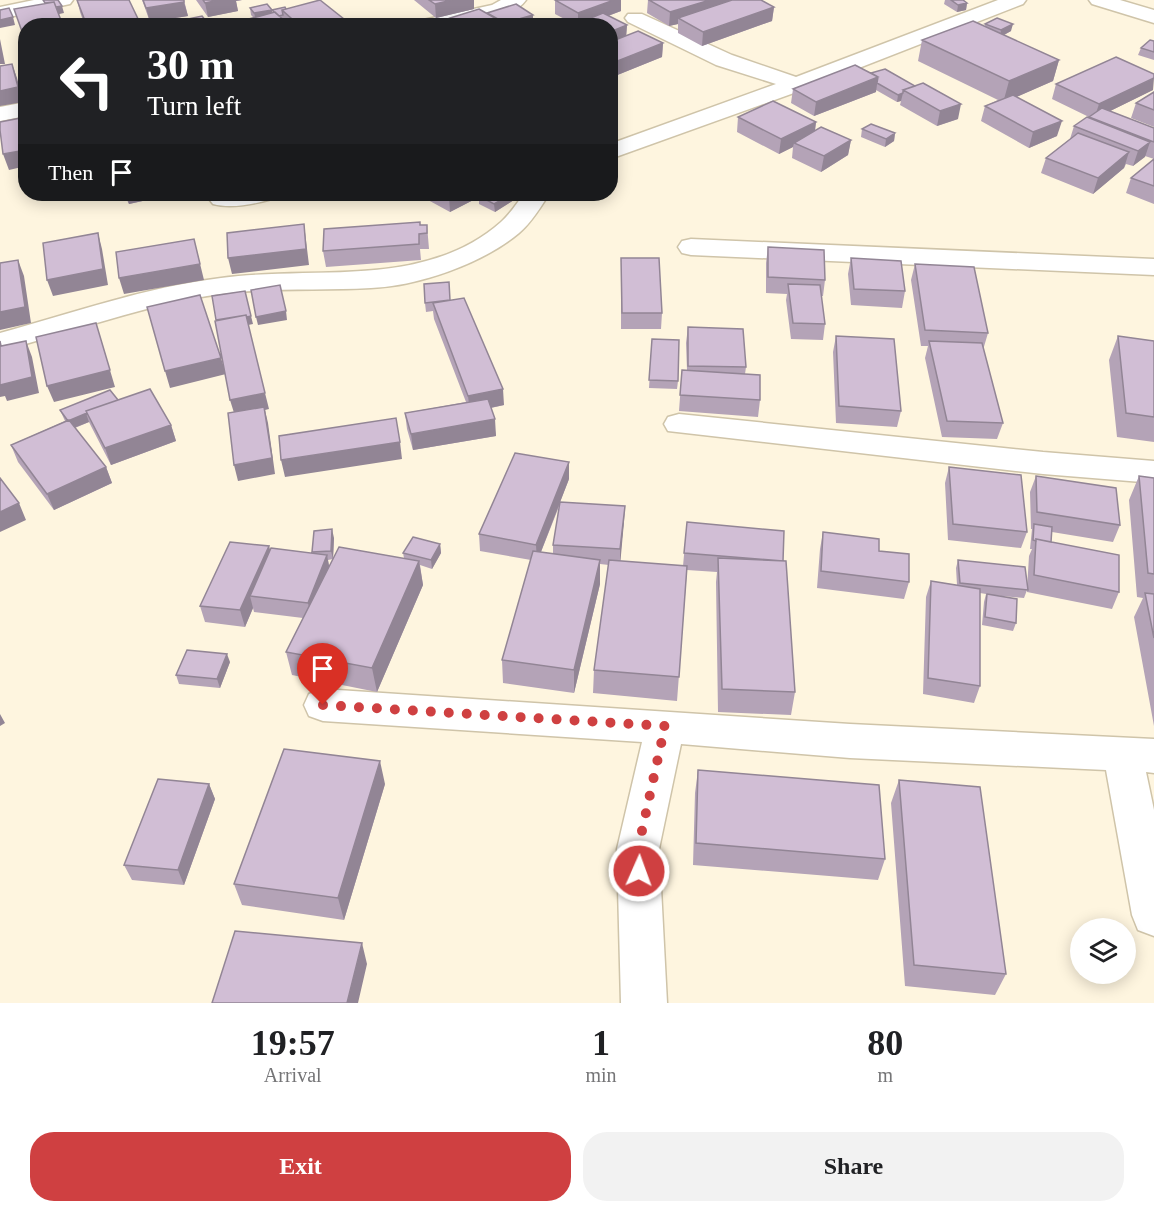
<!DOCTYPE html>
<style>
body{margin:0;font-family:"Times New Roman",serif;background:#f2f2f2;color:#202124;height:100vh;display:flex;flex-direction:column;font-size:22px;white-space:nowrap}
*{box-sizing:border-box;margin:0}
p{font-size:20px;color:#757577}
.icon{flex:none;width:33px;height:33px;fill:none;stroke:currentColor;stroke-width:2;stroke-linecap:round;stroke-linejoin:round}
.map{position:relative;height:1003px;overflow:hidden}
.panel{display:flex;flex-direction:column;background:#fff;flex:1}
.panel>*{flex:none}
.hud{position:absolute;left:18px;top:18px;width:600px;height:183px;border-radius:24px;box-shadow:0 3px 15px #0003;background:#202124;color:#fff;overflow:hidden}
.controls{position:absolute;left:1070px;top:918px;display:grid;gap:12px}
.controls a{display:grid;place-items:center;width:66px;height:66px;border-radius:50%;background:#fff;box-shadow:0 3px 15px #0003;font-size:30px}
.pin{position:absolute;display:grid;place-items:center;width:51px;height:51px;color:#fff;margin:-62px -26px;border-radius:50% 50% 50% 0;rotate:-45deg;box-shadow:0 0 6px #0007}
.pin .icon{rotate:45deg}
.me{position:absolute;width:66px;margin:-33px;rotate:2deg;stroke-linejoin:round;filter:drop-shadow(0 0 4px #0008)}
.turn{display:flex;align-items:center;gap:21px;height:126px;padding:0 30px;font-size:27px}
.turn .icon{width:78px;height:78px;stroke-width:2.5}
.turn b{display:block;font-size:42px;line-height:51px}
.then{display:flex;align-items:center;height:57px;padding:0 30px;background:#0003;gap:12px;font-size:22px}
.eta{display:flex;justify-content:space-evenly;align-items:center;height:102px;text-align:center}
.eta b{font-size:36px;font-weight:800;line-height:42px}
.action{display:flex;gap:12px;margin-top:auto;padding:12px 30px}
.action a{flex:1;height:69px;border-radius:24px;background:#cf4041;color:#fff;font-size:24px;font-weight:800;line-height:69px;text-align:center}
.action a+a{background:#f2f2f2;color:#202124}
.map>svg:first-child{display:block}
.lines{fill:none;stroke-linecap:round;stroke-linejoin:round}
.minor-casing{stroke:#cfc4a9;stroke-width:3}
.major-casing{stroke:#cfc4a9;stroke-width:3}
.minor{fill:#fff;fill-rule:evenodd}
.major{fill:#fff;fill-rule:evenodd}
.wall{fill:#b4a3b7;fill-rule:evenodd}
.shaded-wall{fill:#928595}
.building{fill:#d1bed5;stroke:#928595;stroke-width:1.5}
.route{stroke:#cf4041;stroke-width:10;stroke-dasharray:0 18}
</style>
<div class="map">
<svg width="1154" height="1003" viewBox="0 0 1154 1003">
<rect width="100%" height="100%" fill="#fef5df"/>
<g class="lines">
<defs>
<path id="minor" d="M34 0H73L70 4 0 19V7Z
M501 0H526C508 26 439 26 411 26L414 22 492 5Z
M998 0H1026L1023 4 805 89 610 159V144L776 84 716 65 628 22 625 18 628 14H642L732 55 796 77Z
M26 102V116L0 121V107Z
M214 194H275L272 199C254 204 231 209 213 204L209 199Z
M524 194H549C541 207 530 224 519 233 482 264 418 286 371 288 321 291 271 287 221 294 146 304 73 332 0 351V333C73 313 146 287 221 278 314 265 424 290 501 222 510 214 517 203 524 194Z
M691 239 1154 259V275L691 255 682 253 678 247 682 241Z
M679 414 1043 452 1154 461V483L1043 474 668 431 664 424 668 417Z
M323 689 850 724 1154 739V773L1146 772 1154 810V936L1138 930 1132 915 1106 770 850 758 681 744 659 849 667 1003H621L617 849 642 742 323 721 309 716 304 705 309 694Z"/>
<path id="major" d="M1089 0H1120L1154 10V23L1092 4Z"/>
</defs>
<!-- minor casing -->
<use href="#minor" class="minor-casing"/>
<!-- major casing -->
<use href="#major" class="major-casing"/>
<!-- minor -->
<use href="#minor" class="minor"/>
<!-- major -->
<use href="#major" class="major"/>
</g>
<!-- wall -->
<path class="wall" d="M77 0 140 23 141 26H85L80 12Z
M142 0H184L188 16 150 22Z
M196 0H242L236 1 238 11 208 17Z
M414 0H474V9L436 18Z
M555 0H621V11L608 16 627 25 626 35 663 43 662 57 610 78V26L574 24 555 14Z
M648 0H761L774 7 772 21 702 46 678 33V24L669 26 647 13Z
M945 0H963L967 3 966 10 957 12 944 4Z
M250 8 272 13H273L272 10 286 9 349 23V26H235L234 23 254 18 251 15Z
M487 13 533 22 522 26H450V18Z
M985 24 1011 31 1004 35 1059 60 1053 81 1016 97 1057 136 1029 148 981 121 985 106 998 100 918 61 922 40 985 26Z
M1154 41V60L1138 55 1141 48Z
M855 65 958 119 937 126 900 105 901 101 897 102 876 90V92L814 116 791 103 793 89Z
M1056 84 1153 90 1110 111 1154 128V204L1126 193 1131 178 1154 159 1145 156 1133 166 1126 164 1124 168 1093 194 1041 173 1046 158 1070 139 1074 126 1089 118V117L1052 99Z
M1154 92V127L1131 118 1136 103Z
M738 117 816 122 815 131 851 140 848 155 821 172 792 158 793 147 779 154 737 132Z
M862 129 895 133 894 141 885 147 861 137Z
M124 194H174L129 204Z
M417 194H514V200L495 212 479 204V197L450 212Z
M420 225H427L429 249H420L421 260 326 267 323 251Z
M768 247 825 280 823 296H821L825 324 823 340 791 339 786 300 787 294 766 293V263Z
M621 258 662 313 661 329H621Z
M851 258 905 291 902 308 851 305 848 274Z
M915 264 988 333 983 350 1003 423 997 439 942 437 925 358 928 346H921L911 280Z
M450 300 504 405 491 408 496 436 413 450 407 429 405 413 466 402 434 319 433 311 426 312 425 303Z
M688 327 746 367 745 374 760 400 758 417 679 411 682 370H687L686 343Z
M836 336 901 411 897 427 836 423 833 352Z
M1118 336 1154 341V442L1117 437 1109 360Z
M652 339 678 381 677 389 649 388Z
M118 400 171 425 176 441 111 465 92 428 89 422 75 428 106 467 112 483 54 510 18 462 11 445 65 421 60 410Z
M949 467 1027 532 1021 548 948 540 945 483Z
M1036 476 1120 525 1113 542 1052 532 1051 542 1119 592 1112 609 1027 592V590L1024 598 991 595 1016 623 1013 631 982 625 984 602 986 594 980 593V686L974 703 923 694 926 597 931 581 957 585 956 568 958 560 1027 589 1029 556 1032 549H1030L1032 529H1031L1030 492Z
M1139 476 1154 478V726L1134 617 1143 598 1137 597 1129 500Z
M569 479 560 502 625 506 620 561 683 566 687 522 783 561 795 692 791 715 718 712 716 582 717 572 687 570 677 701 593 693 594 670 609 565 600 564V584L574 693 503 683 502 660 531 560 480 551 479 534ZM560 504 553 545V554L541 552Z
M314 531 334 538 333 558H404L403 553 440 544 441 553 432 569 420 565 423 585 377 692 292 675 286 652 303 618 254 612 253 608 245 627 205 622 200 606 269 546 270 551 313 553ZM333 559 329 566 328 560Z
M823 532 879 551 909 582 904 599 817 588 820 549Z
M230 662 220 688 179 684 176 675Z
M698 770 885 859 878 880 693 865 695 793Z
M899 780 1006 974 995 995 905 986 891 803Z
M209 784 215 799 184 885 132 880 124 865Z
M385 784 344 920 242 905 234 884Z"/>
<!-- shaded-wall -->
<path class="shaded-wall" d="M219 0H242L236 1 238 11 208 17 205 3Z
M452 0H474V9L436 18 435 4Z
M614 0H621V11L581 26H578V13Z
M710 0H736L678 18V24L669 26 670 12Z
M184 2 188 16 150 22 146 8Z
M967 3 966 10 957 12 958 5Z
M62 6 64 13 50 16 48 9Z
M774 7 772 21 702 46 703 32Z
M272 10 273 17 256 20 254 13Z
M533 15V22L522 26H504V24Z
M13 17 15 25 0 28V20Z
M140 23 141 26H126Z
M1013 24 1011 31 1000 37 1001 30Z
M627 25 626 39 610 46V32Z
M0 39 5 64H0Z
M663 43 662 57 610 78V64Z
M1059 60 1053 81 1003 103 1009 81Z
M12 64 17 78 23 102 0 106V91Z
M878 77 876 92 814 116 816 102Z
M1154 78 1153 90 1094 119 1099 104Z
M903 93 901 101 897 102 898 95Z
M961 104 958 119 937 126 940 111Z
M1062 121 1057 136 1029 148 1033 132Z
M816 122 814 137 794 143 793 147 779 154 781 139Z
M895 133 894 141 885 147 886 139Z
M851 140 848 155 821 172 824 156Z
M1150 142 1145 157 1133 166 1138 151Z
M26 150V166L9 170 3 154Z
M1129 152 1124 168 1093 194 1098 178Z
M126 194H174L129 204Z
M454 194H485L450 212 449 196Z
M512 194H514V200L495 212 494 204Z
M304 224 309 265 232 274 228 258Z
M98 233 102 249 108 285 53 296 47 280Z
M194 239 204 280 124 294 119 278Z
M18 260 24 276 31 323 0 330V312Z
M286 311 287 320 258 325 256 317Z
M251 316 253 324 219 331 217 322Z
M96 323 115 387 54 402 47 386Z
M26 341 32 357 39 393 7 401 5 396 0 397V381Z
M221 358 226 374 170 388 165 371Z
M503 389 504 405 470 412 468 396Z
M265 393 269 409 265 410 268 423 275 474 238 481 234 465 235 416 230 400Z
M86 413 89 422 71 429 68 421Z
M495 419 496 436 413 450 411 434Z
M171 425 176 441 111 465 105 448Z
M400 442 402 459 285 477 281 460Z
M569 462V479L537 562 536 545Z
M106 467 112 483 54 510 47 494Z
M19 503 26 520 0 532V512Z
M625 506 624 522 620 566V549Z
M332 529 334 538 333 559 331 551Z
M440 544 441 553 432 569 431 560Z
M269 546 273 562 250 596 253 608 245 627 240 610Z
M327 555 330 571 312 619 308 603Z
M600 560V584L574 693V670Z
M419 561 423 585 377 692 372 668Z
M227 654 230 662 220 688 217 679Z
M0 714 5 723 0 726Z
M380 761 385 784 344 920 338 898Z
M209 784 215 799 184 885 178 870Z
M362 943 367 964 358 1003H347Z"/>
<!-- building -->
<path class="building" d="M43 0H58L62 6 56 7 54 2 45 3Z
M77 0H129L140 23 126 26H87Z
M143 0H184V2L146 8Z
M203 0H219L205 3Z
M320 0 349 23 341 26H300L282 10Z
M429 0H452L435 4Z
M555 0H614L578 13Z
M649 0H710L670 12Z
M732 0H761L774 7 703 32 678 18Z
M951 0H963L967 3 958 5Z
M54 2 62 23 77 20 80 26H26L25 40 14 9Z
M267 4 272 10 254 13 250 8Z
M516 4 533 15 505 23 487 13Z
M285 7 286 9 282 10 283 15 279 16 272 10Z
M9 8 13 17 0 20V10Z
M479 9 509 26H462L450 18Z
M275 12 290 26H237L234 23Z
M603 13 627 25 610 32V26H571Z
M202 16 210 26H165L164 24Z
M997 18 1013 24 1001 30 985 24Z
M973 21 1059 60 1009 81 922 40Z
M638 31 663 43 610 64V42Z
M1150 40 1154 41V52L1141 48Z
M1116 57 1154 74V78L1099 104 1056 84Z
M12 64 18 87 0 91V66Z
M855 65 878 77 816 102 793 89Z
M885 69 915 86 903 90V93L898 95 877 83 878 77 871 73Z
M923 83 961 104 940 111 903 90Z
M1154 92V110L1136 103Z
M1013 95 1062 121 1033 132 985 106Z
M773 101 816 122 781 139 738 117Z
M1102 108 1154 128V142L1089 117Z
M26 117V150L3 154 0 130V122Z
M1087 117 1150 142 1138 151 1074 126Z
M871 124 895 133 886 139 862 129Z
M821 127 851 140 824 156 794 143Z
M1078 133 1129 152 1098 178 1046 158Z
M1154 159V186L1131 178Z
M26 161V169H24L23 162Z
M443 194H454L449 196Z
M484 194H512L494 204 479 196Z
M420 222V225H427V233L419 234V244L323 251 324 229Z
M304 224 306 249 228 258 227 233Z
M98 233 103 269 47 280 43 243Z
M194 239 200 264 119 278 116 252Z
M768 247 824 250 825 280 768 277Z
M621 258H659L662 313H622Z
M851 258 901 261 905 291 854 289Z
M18 260 25 307 0 312V263Z
M915 264 974 267 988 333 925 330Z
M449 282 450 300 425 303 424 284Z
M788 284 820 285 825 324 793 323Z
M280 285 286 311 256 317 251 290Z
M245 291 251 316 247 317 246 315 216 320 212 296Z
M200 295 221 358 165 371 147 307Z
M464 298 503 389 468 396 433 303Z
M246 315 265 393 230 400 215 321Z
M96 323 110 370 47 386 36 337Z
M688 327 743 329 746 367 688 366Z
M836 336 894 339 901 411 839 406Z
M1118 336 1154 341V417L1126 413Z
M652 339 679 340 678 381 649 380Z
M0 341 1 346 26 341 32 377 0 385Z
M929 341 982 343 1003 423 947 421Z
M682 370 760 375V400L680 395Z
M150 389 171 425 105 448 86 411Z
M110 390 118 400 86 411 87 413 68 421 60 410Z
M488 399 495 419 411 434 405 413Z
M264 407 272 458 234 465 228 413Z
M396 418 400 442 281 460 279 436Z
M69 420 106 467 47 494 11 445Z
M515 453 569 462 536 545 479 534Z
M949 467 1021 475 1027 532 953 524Z
M1036 476 1116 488 1120 525 1037 512Z
M1139 476 1154 478V574L1148 573Z
M0 478 19 503 0 512Z
M560 502 625 506 620 549 553 545Z
M687 522 784 531 783 561 684 553Z
M1034 524 1052 527 1051 542 1036 539V541L1033 540Z
M332 529 331 551 312 552 314 531Z
M823 532 879 539V551L909 554V582L821 571Z
M413 537 440 544 431 560 403 553Z
M1036 539 1119 555V592L1034 575Z
M230 542 269 546 240 610 200 606Z
M339 547 419 561 372 668 286 652Z
M271 548 327 555 308 603 250 596Z
M533 551 600 560 574 670 502 660Z
M718 558 786 561 795 692 722 689Z
M609 560 687 566 679 677 594 670Z
M958 560 1025 567 1028 590 960 583Z
M931 581 980 589V686L928 678Z
M1145 593 1154 594V638Z
M987 594 1017 599 1016 623 985 617Z
M187 650 227 654 217 679 176 675Z
M284 749 380 761 338 898 234 884Z
M698 770 879 785 885 859 696 843Z
M158 779 209 784 178 870 124 865Z
M899 780 980 787 1006 974 914 965Z
M235 931 362 943 347 1003H212Z"/>
<g class="lines">
<!-- route -->
<path class="route" d="M323 705 665 726 638 849 639 871"/>
</g>
</svg>
<div class="controls">
<a><svg class="icon" aria-label="layers" viewBox="0 0 24 24"><path d="M12 4l9 5-9 5-9-5zM3 14l9 5 9-5"/></svg></a>
</div>
<div class="pin" style="left:323px;top:705px;background:#d93025"><svg class="icon" aria-label="arrive" viewBox="0 0 24 24"><path d="M6 21V4h12l-3 4 3 4H6"/></svg></div>
<svg class="me" style="left:639px;top:871px" viewBox="-20 -20 40 40"><circle r="17" fill="#cf4041" stroke="#fff" stroke-width="3"/><path d="M0-11L8 9 0 5-8 9z" fill="#fff"/></svg>
<div class="hud">
<div class="turn"><svg class="icon" aria-label="left" viewBox="0 0 24 24"><path d="M17 20v-9H6M10 6l-5 5 5 5"/></svg><div><b>30 m</b>Turn left</div></div>
<div class="then">Then<svg class="icon" aria-label="arrive" viewBox="0 0 24 24"><path d="M6 21V4h12l-3 4 3 4H6"/></svg></div>
</div>
</div>
<section class="panel">
<div class="eta">
<div><b>19:57</b><p>Arrival</p></div>
<div><b>1</b><p>min</p></div>
<div><b>80</b><p>m</p></div>
</div>
<div class="action"><a>Exit</a><a>Share</a></div>
</section>
